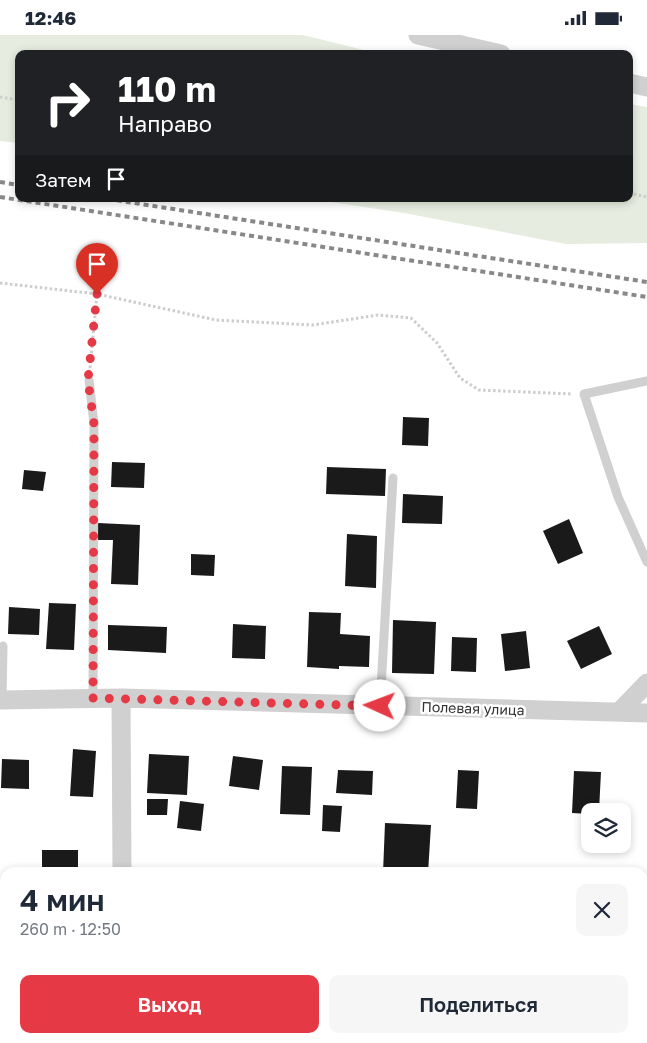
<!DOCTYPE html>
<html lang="ru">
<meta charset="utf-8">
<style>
body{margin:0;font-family:"Golos Text",sans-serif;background:#f6f6f7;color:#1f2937;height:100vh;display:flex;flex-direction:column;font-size:19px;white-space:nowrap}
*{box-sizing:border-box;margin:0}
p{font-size:16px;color:#747a83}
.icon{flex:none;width:28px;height:28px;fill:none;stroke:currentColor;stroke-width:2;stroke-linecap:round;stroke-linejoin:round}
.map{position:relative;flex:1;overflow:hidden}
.sheet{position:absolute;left:0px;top:832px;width:648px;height:176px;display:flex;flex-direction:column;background:#fff;border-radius:15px 15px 0 0;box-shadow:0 2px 8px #0003}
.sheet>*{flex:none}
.guide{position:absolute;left:15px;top:15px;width:618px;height:152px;border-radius:10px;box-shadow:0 2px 8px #0003;background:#202124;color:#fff;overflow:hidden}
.controls{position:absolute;left:581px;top:768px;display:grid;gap:10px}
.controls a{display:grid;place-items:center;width:50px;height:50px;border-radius:10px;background:#fff;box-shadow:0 2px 8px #0003;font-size:25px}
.pin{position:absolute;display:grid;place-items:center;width:42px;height:42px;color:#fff;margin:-51px -21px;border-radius:50% 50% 50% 0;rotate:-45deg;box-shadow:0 0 5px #0007}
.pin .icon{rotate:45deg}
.me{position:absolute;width:55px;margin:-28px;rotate:272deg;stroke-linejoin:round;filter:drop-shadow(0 0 4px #0008)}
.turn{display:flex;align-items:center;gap:18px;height:105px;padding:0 20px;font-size:22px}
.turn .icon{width:65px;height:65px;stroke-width:2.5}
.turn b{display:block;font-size:35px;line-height:42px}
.then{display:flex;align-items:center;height:48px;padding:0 20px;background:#0003;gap:10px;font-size:19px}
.round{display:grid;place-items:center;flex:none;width:52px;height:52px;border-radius:10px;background:#f6f6f7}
.headline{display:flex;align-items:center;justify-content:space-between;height:85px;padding:0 20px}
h1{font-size:30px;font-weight:600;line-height:38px}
.primary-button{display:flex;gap:10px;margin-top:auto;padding:10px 20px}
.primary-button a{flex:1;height:58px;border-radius:10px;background:#e63946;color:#fff;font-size:20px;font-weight:600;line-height:58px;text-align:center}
.primary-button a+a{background:#f6f6f7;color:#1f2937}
.status{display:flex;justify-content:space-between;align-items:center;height:35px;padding:0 25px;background:#fff;direction:ltr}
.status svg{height:14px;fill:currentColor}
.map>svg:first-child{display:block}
.green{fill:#e6ecdf}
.building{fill:#1a1a1a}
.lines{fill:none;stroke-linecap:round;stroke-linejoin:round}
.path{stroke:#cdcdcd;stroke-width:3;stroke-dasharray:2.5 2.5;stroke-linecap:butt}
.service{stroke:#d0d0d0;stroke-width:9}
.minor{stroke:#d0d0d0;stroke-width:19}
.rail{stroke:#888;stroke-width:4;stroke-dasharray:5 4;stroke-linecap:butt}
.route{stroke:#e63946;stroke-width:9;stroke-dasharray:0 16.2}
.labels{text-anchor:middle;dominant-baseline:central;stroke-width:5;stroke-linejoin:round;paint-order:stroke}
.street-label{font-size:14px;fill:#333;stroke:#fff}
</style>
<div class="status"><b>12:46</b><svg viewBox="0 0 49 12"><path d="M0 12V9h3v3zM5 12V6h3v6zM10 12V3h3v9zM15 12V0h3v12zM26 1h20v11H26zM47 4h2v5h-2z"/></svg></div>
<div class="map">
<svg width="647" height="1008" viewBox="0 0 647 1008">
<rect width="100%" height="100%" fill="#fff"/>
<!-- green -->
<path class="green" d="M0 0H303L380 19H19V108L0 106Z
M629 69 647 72V208L566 209 404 178 311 164H629Z"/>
<!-- building -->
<path class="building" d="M403 382 429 383 428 411 402 410Z
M112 427 145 428 144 453 111 452Z
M327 432 386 434 385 461 326 459Z
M24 435 46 437 43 456 22 454Z
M403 459 443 461 442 489 402 488Z
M569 484 583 518 558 529 543 496Z
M98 488 140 490 138 550 111 549 113 505H97Z
M347 499 377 501 376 553 345 551Z
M191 519 215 520 214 541 191 540Z
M49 568 76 569 74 615 46 614Z
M9 572 40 574 39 600 8 599Z
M309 577 341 578 340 599 370 601 369 632 339 631V634L307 632Z
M393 585 436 587 434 639 392 638Z
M233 589 266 591 265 624 232 623Z
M108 590 167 592 166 618 108 615Z
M599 591 612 619 581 634 567 606Z
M526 596 530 633 505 636 501 599Z
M452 602 477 603 476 637 451 636Z
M73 714 96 716 93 762 70 761Z
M149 719 189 721 187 760 147 758Z
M233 721 263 725 259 755 229 751Z
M2 724 29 725V754L1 753Z
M282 731 312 732 310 780 280 779Z
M338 735 373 736 372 760 336 758Z
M458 735 479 736 477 774 456 773Z
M574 736 601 737 599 776H590V779L572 778Z
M147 764H168L167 780H147Z
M180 766 204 769 201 796 177 793Z
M323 770 342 771 340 797 322 796Z
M385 788 431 790 428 838H383Z
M42 815H78V838H42Z
M140 1004H163V1007L140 1006Z"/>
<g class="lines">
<!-- path -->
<path class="path" d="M0 62 19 65
M629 158 647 162
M0 248 97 259 216 285 313 290 378 280 411 283 437 308 460 343 479 355 572 359
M90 333 97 259"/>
<!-- service -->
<path class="service" d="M89 345 94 389 93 663
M647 346 584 359 618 462 647 527
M2 665 3 611
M380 671 393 443"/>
<!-- minor -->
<path class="minor" d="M418 0 501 19
M629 48 647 52
M121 663 122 838
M0 665 121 663 647 678
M619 677 647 648
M123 1004 124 1008"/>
<!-- rail -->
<path class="rail" d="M0 147 19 150
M0 162 647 262
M108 164 647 247"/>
</g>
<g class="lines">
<!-- route -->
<path class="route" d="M97 259 88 345 94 389 93 663 380 671"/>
</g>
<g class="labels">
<!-- street labels -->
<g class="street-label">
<text transform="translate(473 673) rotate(2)">Полевая улица</text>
</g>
</g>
</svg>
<div class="controls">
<a><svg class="icon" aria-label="layers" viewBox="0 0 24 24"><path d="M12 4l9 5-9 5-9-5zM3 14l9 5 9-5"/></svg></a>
</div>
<div class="pin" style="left:97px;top:259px;background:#d93025"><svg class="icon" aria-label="arrive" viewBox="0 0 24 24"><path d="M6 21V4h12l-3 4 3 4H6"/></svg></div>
<svg class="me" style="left:380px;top:671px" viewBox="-20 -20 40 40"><circle r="19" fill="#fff"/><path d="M0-13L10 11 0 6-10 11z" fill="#e63946"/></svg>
<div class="guide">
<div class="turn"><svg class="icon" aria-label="right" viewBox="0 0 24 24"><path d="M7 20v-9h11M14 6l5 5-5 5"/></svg><div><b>110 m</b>Направо</div></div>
<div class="then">Затем<svg class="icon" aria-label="arrive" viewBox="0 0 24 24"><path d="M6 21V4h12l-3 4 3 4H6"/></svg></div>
</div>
<section class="sheet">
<div class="headline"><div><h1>4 мин</h1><p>260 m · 12:50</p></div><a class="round"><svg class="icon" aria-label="close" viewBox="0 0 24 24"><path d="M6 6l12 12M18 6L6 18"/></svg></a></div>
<div class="primary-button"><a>Выход</a><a>Поделиться</a></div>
</section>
</div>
